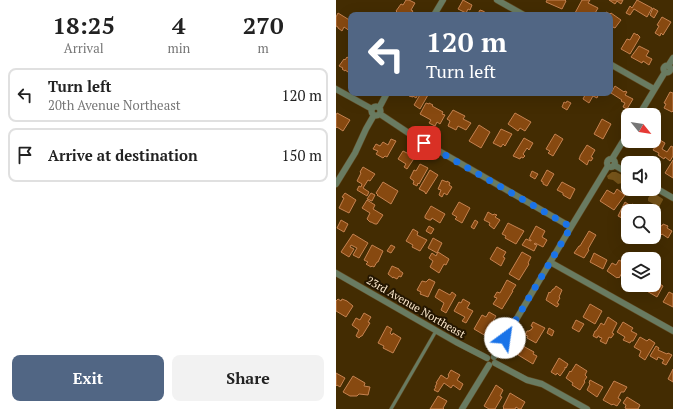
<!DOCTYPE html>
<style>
body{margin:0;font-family:"PT Serif",serif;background:#f2f2f2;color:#222;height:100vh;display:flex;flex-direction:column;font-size:15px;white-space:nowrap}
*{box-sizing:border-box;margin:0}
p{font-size:13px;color:#767676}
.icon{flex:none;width:22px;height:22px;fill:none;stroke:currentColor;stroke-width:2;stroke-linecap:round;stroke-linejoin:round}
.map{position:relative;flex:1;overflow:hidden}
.drawer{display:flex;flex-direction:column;background:#fff;width:336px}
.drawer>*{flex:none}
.banner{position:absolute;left:12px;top:12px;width:265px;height:84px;border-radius:8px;box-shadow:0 4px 16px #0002;background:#516684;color:#fff;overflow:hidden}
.needle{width:26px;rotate:120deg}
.fabs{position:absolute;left:285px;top:108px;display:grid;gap:8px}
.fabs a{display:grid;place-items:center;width:40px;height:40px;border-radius:8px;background:#fff;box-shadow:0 4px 16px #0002;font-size:20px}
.pin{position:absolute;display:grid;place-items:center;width:34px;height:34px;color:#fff;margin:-17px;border-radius:8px;box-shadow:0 2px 6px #0006}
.me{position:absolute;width:44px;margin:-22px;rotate:31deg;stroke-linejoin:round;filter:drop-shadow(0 0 3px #0008)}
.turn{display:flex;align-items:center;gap:14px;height:84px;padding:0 12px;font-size:18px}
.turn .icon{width:52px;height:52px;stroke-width:2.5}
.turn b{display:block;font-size:28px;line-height:34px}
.eta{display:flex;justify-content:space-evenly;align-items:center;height:68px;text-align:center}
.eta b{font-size:24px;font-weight:700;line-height:28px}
.primary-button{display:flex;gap:8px;margin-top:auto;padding:8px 12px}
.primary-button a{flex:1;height:46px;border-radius:8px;background:#516684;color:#fff;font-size:16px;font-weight:700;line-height:46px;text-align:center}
.primary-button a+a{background:#f2f2f2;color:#222}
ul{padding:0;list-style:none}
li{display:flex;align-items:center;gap:12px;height:54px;margin:0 8px 6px;padding:0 4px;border:2px solid #e0e0e0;border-radius:8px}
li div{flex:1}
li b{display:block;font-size:15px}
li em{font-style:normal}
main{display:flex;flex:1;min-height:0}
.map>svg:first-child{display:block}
.green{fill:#76541a}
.building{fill:#874910;stroke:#c58250}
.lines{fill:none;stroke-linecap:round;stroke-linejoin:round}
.service-casing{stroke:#614a22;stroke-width:4}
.minor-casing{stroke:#614a22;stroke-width:7}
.service{stroke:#697b61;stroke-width:3}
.minor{stroke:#697b61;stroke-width:6}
.route{stroke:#1a73e8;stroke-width:7;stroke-dasharray:0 12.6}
.labels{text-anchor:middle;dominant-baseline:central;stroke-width:4;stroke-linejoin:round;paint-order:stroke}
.street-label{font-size:11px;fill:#fce9cd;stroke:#241601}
</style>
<main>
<section class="drawer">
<div class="eta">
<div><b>18:25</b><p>Arrival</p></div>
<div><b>4</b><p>min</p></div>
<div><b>270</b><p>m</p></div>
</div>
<ul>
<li><svg class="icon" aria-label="left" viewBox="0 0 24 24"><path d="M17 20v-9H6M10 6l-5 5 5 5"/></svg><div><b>Turn left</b><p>20th Avenue Northeast</p></div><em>120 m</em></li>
<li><svg class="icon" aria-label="arrive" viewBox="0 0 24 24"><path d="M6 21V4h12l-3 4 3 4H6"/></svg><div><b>Arrive at destination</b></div><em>150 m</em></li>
</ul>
<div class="primary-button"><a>Exit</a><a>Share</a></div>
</section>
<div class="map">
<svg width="337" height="409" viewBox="0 0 337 409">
<rect width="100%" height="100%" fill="#432c02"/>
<!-- green -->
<path class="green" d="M276 172H280L288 176 289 179 286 183 282 184 277 180 272 179 271 176Z
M316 193H318L327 199V200L323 207 312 201V198Z"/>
<!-- building -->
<path class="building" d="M70 0H73L79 3 75 10 77 11 74 15 73 14 72 15H64L60 11 65 4 67 5Z
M127 0 136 5 134 10 132 9 130 13 122 9Z
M211 0H229L230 1 226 9 210 2Z
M246 0H254L252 3 262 8 258 15H242L239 13Z
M273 0H287L285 4 281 1 279 4Z
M301 0 316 8 311 17 298 9 294 15 290 13 294 6 296 8Z
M317 8 322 11 318 18 314 15Z
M144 10 147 11 153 15H141Z
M270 12 274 14 275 13 285 20 279 28 277 27 276 29 274 28V15H268Z
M2 13 15 21 14 31 8 27 6 31 2 28V27L0 26V17Z
M326 17 335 22 327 35 325 33 324 36 319 33 323 26 321 25Z
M298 33 301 35V34L304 37 294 54 285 49 291 39 294 40Z
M303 46 313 51 310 56 316 59 313 65 307 61 306 63 295 57Z
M11 57 14 59 15 57V67L12 72 9 70V71L6 69 7 68 3 66 8 59 9 60Z
M279 86 288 92 289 91 291 92 289 95 297 99 291 109 287 107 289 103 285 101 286 100 275 93Z
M334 92 337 93V111L336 112 328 108 330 104 328 103Z
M72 93H83L80 98 77 96V97L73 96 74 94Z
M85 93H88L92 95 84 109 78 105Z
M249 93H263L261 98 257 96 253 103 247 99 250 93Z
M231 101 235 103 231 110 226 107 228 102 230 103Z
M90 103 93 104V103L97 105 96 106 107 112 106 114 109 115 104 124 101 122 99 126 93 123 95 120 84 114Z
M117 110 129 116 127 119 135 123 130 130 122 126 120 130 112 126 114 121 111 119Z
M1 113 14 120 7 131 1 127 0 128V115Z
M179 113 195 122 189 131 184 128 182 131 172 124Z
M266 119 275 124 267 139 258 134Z
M143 125 154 132 145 148 133 141Z
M165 129 176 134 169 146 167 144 165 147 157 143Z
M219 134 227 139 217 156 212 153 214 151 210 149Z
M188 138 197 143 193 150 191 148 187 154 189 156 187 158 185 157 184 159 177 156Z
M55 139 60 141 51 157 49 156 47 158 40 154 42 151 37 149 40 144 44 146 47 142 52 145Z
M324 140 329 143 326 149 331 152 335 146 337 147V156L334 161 329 157 328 159 322 155 323 153 317 150Z
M251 145 259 150 255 157 257 158 255 161 253 160 251 165 243 159 244 157V156Z
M67 151 79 157 71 169 68 167 70 164 62 159Z
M337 160V178L329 173Z
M84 164 92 168 83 184 82 183 81 186 77 184 78 181 74 178 78 170 80 171Z
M27 167 39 174 34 181 32 180 27 188 33 192 31 196 21 190 23 186 25 187 26 184 21 181 25 173 24 172Z
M94 170 102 175 90 194 89 193V192L83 189Z
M211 170 218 174 211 186 207 184V182L205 181Z
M196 171 202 174 199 179 194 176Z
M106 180 111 182V181L114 183 113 185 116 187 111 195 108 193 106 197 103 195 105 190 102 189Z
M47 182 62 191 55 204 41 195H42L40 193Z
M226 182 239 189 234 199 227 195V193L221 190Z
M281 189 289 195 278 210 264 201 271 190 278 194Z
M9 193 20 200 13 213 3 208 8 198 6 197Z
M35 193 39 195 36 201 31 199Z
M31 200 39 205 37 209 47 215 41 224H39L35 222H34L31 219 34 213 26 208Z
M123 202 134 208 126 223 119 219 121 217 116 214Z
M289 202 295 206 296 204 298 205 297 207 301 210 300 211H292V217L288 214 286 218 282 216Z
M95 206 109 214 104 223 96 218 95 220H93L89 218V216Z
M152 212 157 215 158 214 161 215 159 217 164 220 158 229 153 225 154 223 148 220Z
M5 220 12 224 8 232 1 228Z
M139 220 142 222 138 229 135 227Z
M290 221 292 222 291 230 286 227Z
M172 223 188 231 180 244 169 238 170 236 166 234Z
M322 224 326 226 327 224 332 226 331 228 336 231 332 238 326 234 324 236 318 233V231Z
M93 226 98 229 95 234 90 231Z
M200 226 209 231 206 237 211 240 207 247 199 243 198 244 201 245 198 251 186 245 190 239 195 241V240L193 239Z
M77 229 82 232 81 235 91 240 84 251 76 247 77 245 70 241Z
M253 231 260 235 252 249 253 250 248 258 238 253 243 246H244Z
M17 234 32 243 23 258 17 255 21 248 15 245 14 247 18 249 13 257 5 252Z
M97 238 106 243 101 253 92 248Z
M36 245 47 251 42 262H41L38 267 36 266 35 267 30 264 32 262 28 260Z
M55 245 59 247 55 253 51 251Z
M161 247 170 252 167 257 169 258 165 266 154 259Z
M102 252 113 259 110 265 108 264 103 273 94 267 97 261 93 258 96 253 100 256Z
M186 252 195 257 192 263 193 264 183 280 173 274Z
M258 253 271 260 267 269 254 262Z
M283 260 290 264 286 271H287L283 278 282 277 281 278 271 271 276 263 280 265Z
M56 266 63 269V270L67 273 65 277 63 276 61 279 57 277V278L52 274Z
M93 279 99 282 92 297 84 294 85 292 81 290 86 281 90 282Z
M171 280 180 285 176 291H177L166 309 157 304 161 298 158 297 161 292 164 293Z
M319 281 327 286 321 297 309 290 312 285 316 286 318 285Z
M220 286 226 290 223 297 224 298 221 303 223 304 221 307 210 300 213 292 214 293 217 289H218Z
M103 289 114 295 116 292 120 295 110 313 105 310 108 303 99 297Z
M333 292 337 294V307L327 302Z
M2 299 5 301 6 299 11 301 17 306 10 317 0 311V301Z
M127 299 134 303 131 308 137 311 130 323 126 321 129 317 118 311 123 302 125 303Z
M254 304 266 311 259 324 247 317Z
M153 312 160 316 156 323 155 322 153 327 154 328 150 336 138 329 146 315 150 317Z
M28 313 35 317 32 322 34 323 26 336H25L23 338 20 336 23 330 16 325 20 318 24 320Z
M272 317 281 323 276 333 278 334 275 338 273 337 270 344 264 341 266 338 263 337V336H262L261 338 257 336 259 331H260L265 323 268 325Z
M240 320 248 324 243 332 236 328Z
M197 322 209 328 200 343 191 338 192 336 189 335 191 331H193L194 330H195L197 327 195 326Z
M287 322 297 328 295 331 301 334 297 341H295L294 343 287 340 289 337 281 332Z
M51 326 56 329 54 333 56 335 57 333 65 338 57 353 47 348 48 346 42 343Z
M213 328 218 331 216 336 211 333Z
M304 337 311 341 313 339 319 343 309 360 303 356 305 351 298 347Z
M183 346 186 348 187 346 198 352 197 354 201 356 197 364 179 353Z
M320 346 323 348 322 350 331 354 332 353 336 355 330 365 326 363 328 360 322 357 321 360 314 356Z
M223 358 232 364 230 368 229 367V369L224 376 221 373 220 375 215 372Z
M240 364 251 371 249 375 251 377 248 381 249 382 244 390 236 385 237 383 230 378 234 371 235 372Z
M337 369V382L332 379Z
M115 370 124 375 121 380 127 384 124 390 117 385 115 388 108 383 102 392 98 390 100 387H99L101 383H100L105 375 111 379 113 376 112 375Z
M0 373 9 378 4 387 1 385 0 386Z
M17 376 29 383 28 386 34 387 32 395 23 394 21 396H14L7 392Z
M254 380 267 387 261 397 251 390 254 384 253 383Z
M278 381 291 387 288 392H285L282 398 285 400 281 406 277 404 276 405 267 400Z
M160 385 167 390 164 396 166 397 159 409H153L148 406Z
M174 393 189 402 185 409H183L180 407 179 409H167L168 408 167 407Z
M102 396 111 401 107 408 108 409H94Z
M291 397 304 405 302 409H291L289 408 290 405 287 403Z"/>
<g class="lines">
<defs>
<path id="service" d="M55 409 100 331"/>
<path id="minor" d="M161 0 188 15
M98 15 107 0
M274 64 318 89
M327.5 69a3.5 3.5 0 1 1 7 0a3.5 3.5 0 1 1-7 0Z
M332 66 337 58
M0 89 36 109
M35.5 111a4.5 4.5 0 1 1 9 0a4.5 4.5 0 1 1-9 0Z
M43 108 51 93
M44 114 77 136 235 227
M303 115 329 72
M276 159 292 133
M271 163a4 4 0 1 1 8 0a4 4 0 1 1-8 0Z
M278 165 292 173
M0 184 19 153 30 129 38 115
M318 187 337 198
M214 262 337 331
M0 273 120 342 151 358
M158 357 235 227 272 166
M159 363 191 380 206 384 251 409
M126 409 153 365"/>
</defs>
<!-- service casing -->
<use href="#service" class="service-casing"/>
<!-- minor casing -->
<use href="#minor" class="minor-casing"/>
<!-- service -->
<use href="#service" class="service"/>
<!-- minor -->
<use href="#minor" class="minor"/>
</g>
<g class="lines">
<!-- route -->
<path class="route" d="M88 143 235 227 169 338"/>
</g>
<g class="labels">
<!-- street labels -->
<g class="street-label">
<text transform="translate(80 307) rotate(30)">23rd Avenue Northeast</text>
</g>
</g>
</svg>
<div class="fabs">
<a><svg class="needle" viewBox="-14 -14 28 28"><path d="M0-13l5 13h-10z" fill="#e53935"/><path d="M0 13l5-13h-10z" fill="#767676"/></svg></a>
<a><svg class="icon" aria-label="sound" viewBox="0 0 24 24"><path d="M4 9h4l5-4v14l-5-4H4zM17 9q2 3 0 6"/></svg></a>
<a><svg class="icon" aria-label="search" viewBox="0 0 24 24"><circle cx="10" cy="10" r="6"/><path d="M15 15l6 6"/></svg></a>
<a><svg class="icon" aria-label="layers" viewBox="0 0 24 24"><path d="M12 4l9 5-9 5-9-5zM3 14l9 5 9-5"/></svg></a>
</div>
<div class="pin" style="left:88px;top:143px;background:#d93025"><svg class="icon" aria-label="arrive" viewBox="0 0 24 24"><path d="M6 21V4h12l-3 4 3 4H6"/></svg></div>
<svg class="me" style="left:169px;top:338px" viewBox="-20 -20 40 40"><circle r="19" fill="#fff"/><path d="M0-13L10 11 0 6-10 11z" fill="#1a73e8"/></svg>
<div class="banner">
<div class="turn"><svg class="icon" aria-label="left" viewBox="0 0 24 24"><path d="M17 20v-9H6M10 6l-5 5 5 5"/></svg><div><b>120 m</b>Turn left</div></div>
</div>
</div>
</main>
